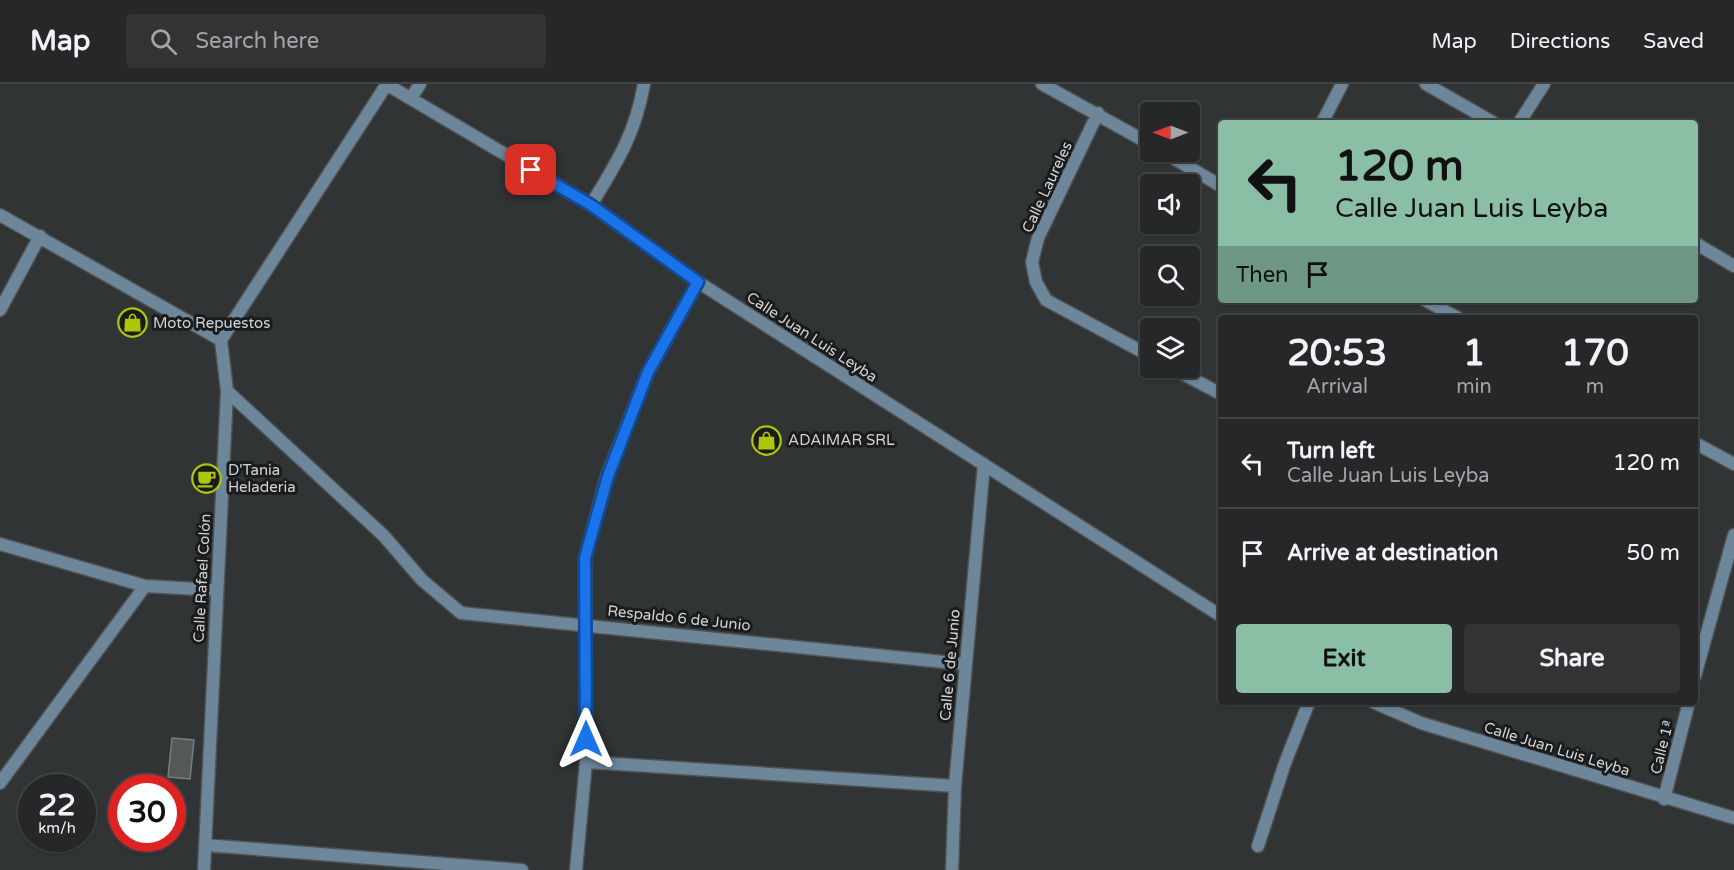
<!DOCTYPE html>
<meta charset="utf-8">
<style>
body{margin:0;font-family:"Varela Round",sans-serif;background:#313334;color:#f1f3f6;height:100vh;display:flex;flex-direction:column;font-size:22px;white-space:nowrap}
*{box-sizing:border-box;margin:0}
p{font-size:20px;color:#a3a5a8}
.icon{flex:none;width:33px;height:33px;fill:none;stroke:currentColor;stroke-width:2;stroke-linecap:round;stroke-linejoin:round}
.map{position:relative;flex:1;overflow:hidden}
.panel{position:absolute;left:1218px;top:231px;width:480px;height:390px;display:flex;flex-direction:column;background:#252728;border-radius:6px;box-shadow:0 2px 4px #0004,0 0 0 2px #424445}
.panel>*{flex:none}
.guide{position:absolute;left:1218px;top:36px;width:480px;height:183px;border-radius:6px;box-shadow:0 2px 4px #0004,0 0 0 2px #424445;background:#8abfa5;color:#111;overflow:hidden}
.needle{width:39px;rotate:270deg}
.controls{position:absolute;left:1140px;top:18px;display:grid;gap:12px}
.controls a{display:grid;place-items:center;width:60px;height:60px;border-radius:6px;background:#252728;box-shadow:0 2px 4px #0004,0 0 0 2px #424445;font-size:30px}
.speed{position:absolute;left:18px;top:690px;display:flex;gap:12px;font-size:30px;font-weight:700;text-align:center}
.speed>*{display:grid;place-content:center;width:78px;height:78px;border-radius:50%;background:#252728;box-shadow:0 2px 4px #0004,0 0 0 2px #424445;line-height:1}
.speed small{font-size:15px;font-weight:400}
.speed .limit{border:9px solid #d22;background:#fff;color:#111}
.pin{position:absolute;display:grid;place-items:center;width:51px;height:51px;color:#fff;margin:-26px;border-radius:12px;box-shadow:0 3px 9px #0006}
.me{position:absolute;width:66px;margin:-33px;rotate:0deg;stroke-linejoin:round;filter:drop-shadow(0 0 4px #0008)}
.turn{display:flex;align-items:center;gap:21px;height:126px;padding:0 18px;font-size:27px}
.turn .icon{width:78px;height:78px;stroke-width:2.5}
.turn b{display:block;font-size:42px;line-height:51px}
.then{display:flex;align-items:center;height:57px;padding:0 18px;background:#0003;gap:12px;font-size:22px}
.eta{display:flex;justify-content:space-evenly;align-items:center;height:102px;text-align:center}
.eta b{font-size:36px;font-weight:800;line-height:42px}
.action{display:flex;gap:12px;margin-top:auto;padding:12px 18px}
.action a{flex:1;height:69px;border-radius:6px;background:#8abfa5;color:#111;font-size:24px;font-weight:800;line-height:69px;text-align:center}
.action a+a{background:#313334;color:#f1f3f6}
ul{padding:0;list-style:none}
li{display:flex;align-items:center;gap:18px;height:90px;padding:0 18px;border-top:2px solid #424445}
li div{flex:1}
li b{display:block;font-size:22px}
li em{font-style:normal}
header{display:flex;align-items:center;gap:36px;box-sizing:border-box;height:84px;padding:0 30px;background:#252728;border-bottom:2px solid #424445}
header strong{font-size:28px}
nav{display:flex;gap:33px;margin-inline-start:auto;font-size:21px}
.search{width:420px;height:54px;background:#313334;display:flex;align-items:center;gap:15px;box-sizing:border-box;padding:0 21px;border-radius:6px;color:#a3a5a8;font-size:22px}
.map>svg:first-child{display:block}
.building{fill:#555858;stroke:#7a7d7e;stroke-width:1.5}
.lines{fill:none;stroke-linecap:round;stroke-linejoin:round}
.minor-casing{stroke:#4e5152;stroke-width:15}
.minor{stroke:#6d869a;stroke-width:12}
.route-casing{stroke:#114b97;stroke-width:15}
.route{stroke:#1a73e8;stroke-width:10}
.labels{text-anchor:middle;dominant-baseline:central;stroke-width:6;stroke-linejoin:round;paint-order:stroke}
.street-label{font-size:15px;fill:#d1d3d4;stroke:#1a1b1c}
.poi-label{font-size:15px;fill:#d1d3d4;stroke:#1a1b1c;text-anchor:start}
</style>
<header>
<strong>Map</strong>
<div class="search"><svg class="icon" aria-label="search" viewBox="0 0 24 24"><circle cx="10" cy="10" r="6"/><path d="M15 15l6 6"/></svg>Search here</div>
<nav><a>Map</a><a>Directions</a><a>Saved</a></nav>
</header>
<div class="map">
<svg width="1734" height="786" viewBox="0 0 1734 786">
<rect width="100%" height="100%" fill="#313435"/>
<!-- building -->
<path class="building" d="M131 227 142 234 133 251 121 244Z
M198 390 216 391V400L197 399Z
M172 654 194 656 190 695 168 693Z"/>
<g class="lines">
<defs>
<path id="minor" d="M386 0 591 121 698 198 1221 532
M1042 0 1150 60
M1426 0 1494 39
M411 14 420 0
M1098 29 1038 154 1032 178 1036 198 1046 216 1150 272
M1322 39 1342 0
M1519 39 1544 0
M1163 68 1221 102
M591 121C617 78 635 51 644 0
M0 131 221 256
M1695 159 1734 182
M1425 216 1458 234
M0 226 40 152
M1172 284 1221 310
M227 307 384 452 422 496 461 529 964 580
M1695 359 1734 380
M0 460 145 502 215 506
M1695 592 1734 451
M1373 618 1421 639 1734 734
M586 678 955 702
M0 699 145 502
M1664 715 1689 618
M205 761 522 786
M1258 762 1285 679 1309 618
M204 786 227 307 221 256 387 0
M576 786 586 678 585 474 607 392 648 288 698 198
M952 786 955 702 984 380"/>
</defs>
<!-- minor casing -->
<use href="#minor" class="minor-casing"/>
<!-- minor -->
<use href="#minor" class="minor"/>
</g>
<g class="lines">
<defs>
<path id="route" d="M531 86 591 121 698 198 648 288 608 392 585 474 586 655"/>
</defs>
<!-- route casing -->
<use href="#route" class="route-casing"/>
<!-- route -->
<use href="#route" class="route"/>
</g>
<!-- icons -->
<defs>
<symbol id="shop-ring" viewBox="-11 -11 22 22"><circle r="9.5" fill="#1a1b1c" stroke="#aec509" stroke-width="1.5"/><path d="M-5-2.5h2.3a2.7 3.5 0 0 1 5.4 0H5L5.5 6h-11ZM-1.5-2.5h3a1.5 2.3 0 0 0-3 0Z" fill="#aec509"/></symbol>
<symbol id="cafe-ring" viewBox="-11 -11 22 22"><circle r="9.5" fill="#1a1b1c" stroke="#aec509" stroke-width="1.5"/><path d="M-5.5-4.5H6V0H3Q3 3.5 0 3.5H-2.5Q-5.5 3.5-5.5 0ZM3-3.2v2h1.7v-2ZM-6 4.5H4V6H-6Z" fill="#aec509"/></symbol>
</defs>
<g fill-rule="evenodd">
<use href="#shop-ring" x="116" y="222" width="33" height="33"/>
<use href="#shop-ring" x="750" y="340" width="33" height="33"/>
<use href="#cafe-ring" x="190" y="378" width="33" height="33"/>
</g>
<g class="labels">
<!-- street labels -->
<g class="street-label">
<text transform="translate(1047 103) rotate(-65)">Calle Laureles</text>
<text transform="translate(812 253) rotate(33)">Calle Juan Luis Leyba</text>
<text transform="translate(202 494) rotate(-87)">Calle Rafael Colón</text>
<text transform="translate(679 534) rotate(6)">Respaldo 6 de Junio</text>
<text transform="translate(950 581) rotate(-85)">Calle 6 de Junio</text>
<text transform="translate(1662 663) rotate(-76)">Calle 1ª</text>
<text transform="translate(1557 665) rotate(17)">Calle Juan Luis Leyba</text>
</g>
<!-- poi labels -->
<g class="poi-label">
<text x="153" y="239">Moto Repuestos</text>
<text x="788" y="356">ADAIMAR SRL</text>
<text x="228" y="386">D'Tania<tspan x="228" dy="17">Heladeria</tspan></text>
</g>
</g>
</svg>
<div class="controls">
<a><svg class="needle" viewBox="-14 -14 28 28"><path d="M0-13l5 13h-10z" fill="#e53935"/><path d="M0 13l5-13h-10z" fill="#a3a5a8"/></svg></a>
<a><svg class="icon" aria-label="sound" viewBox="0 0 24 24"><path d="M4 9h4l5-4v14l-5-4H4zM17 9q2 3 0 6"/></svg></a>
<a><svg class="icon" aria-label="search" viewBox="0 0 24 24"><circle cx="10" cy="10" r="6"/><path d="M15 15l6 6"/></svg></a>
<a><svg class="icon" aria-label="layers" viewBox="0 0 24 24"><path d="M12 4l9 5-9 5-9-5zM3 14l9 5 9-5"/></svg></a>
</div>
<div class="speed"><div>22<small>km/h</small></div><div class="limit">30</div></div>
<div class="pin" style="left:531px;top:86px;background:#d93025"><svg class="icon" aria-label="arrive" viewBox="0 0 24 24"><path d="M6 21V4h12l-3 4 3 4H6"/></svg></div>
<svg class="me" style="left:586px;top:655px" viewBox="-20 -20 40 40"><path d="M0-17L14 15 0 8-14 15z" fill="#1a73e8" stroke="#fff" stroke-width="4"/></svg>
<div class="guide">
<div class="turn"><svg class="icon" aria-label="left" viewBox="0 0 24 24"><path d="M17 20v-9H6M10 6l-5 5 5 5"/></svg><div><b>120 m</b>Calle Juan Luis Leyba</div></div>
<div class="then">Then<svg class="icon" aria-label="arrive" viewBox="0 0 24 24"><path d="M6 21V4h12l-3 4 3 4H6"/></svg></div>
</div>
<section class="panel">
<div class="eta">
<div><b>20:53</b><p>Arrival</p></div>
<div><b>1</b><p>min</p></div>
<div><b>170</b><p>m</p></div>
</div>
<ul>
<li><svg class="icon" aria-label="left" viewBox="0 0 24 24"><path d="M17 20v-9H6M10 6l-5 5 5 5"/></svg><div><b>Turn left</b><p>Calle Juan Luis Leyba</p></div><em>120 m</em></li>
<li><svg class="icon" aria-label="arrive" viewBox="0 0 24 24"><path d="M6 21V4h12l-3 4 3 4H6"/></svg><div><b>Arrive at destination</b></div><em>50 m</em></li>
</ul>
<div class="action"><a>Exit</a><a>Share</a></div>
</section>
</div>
